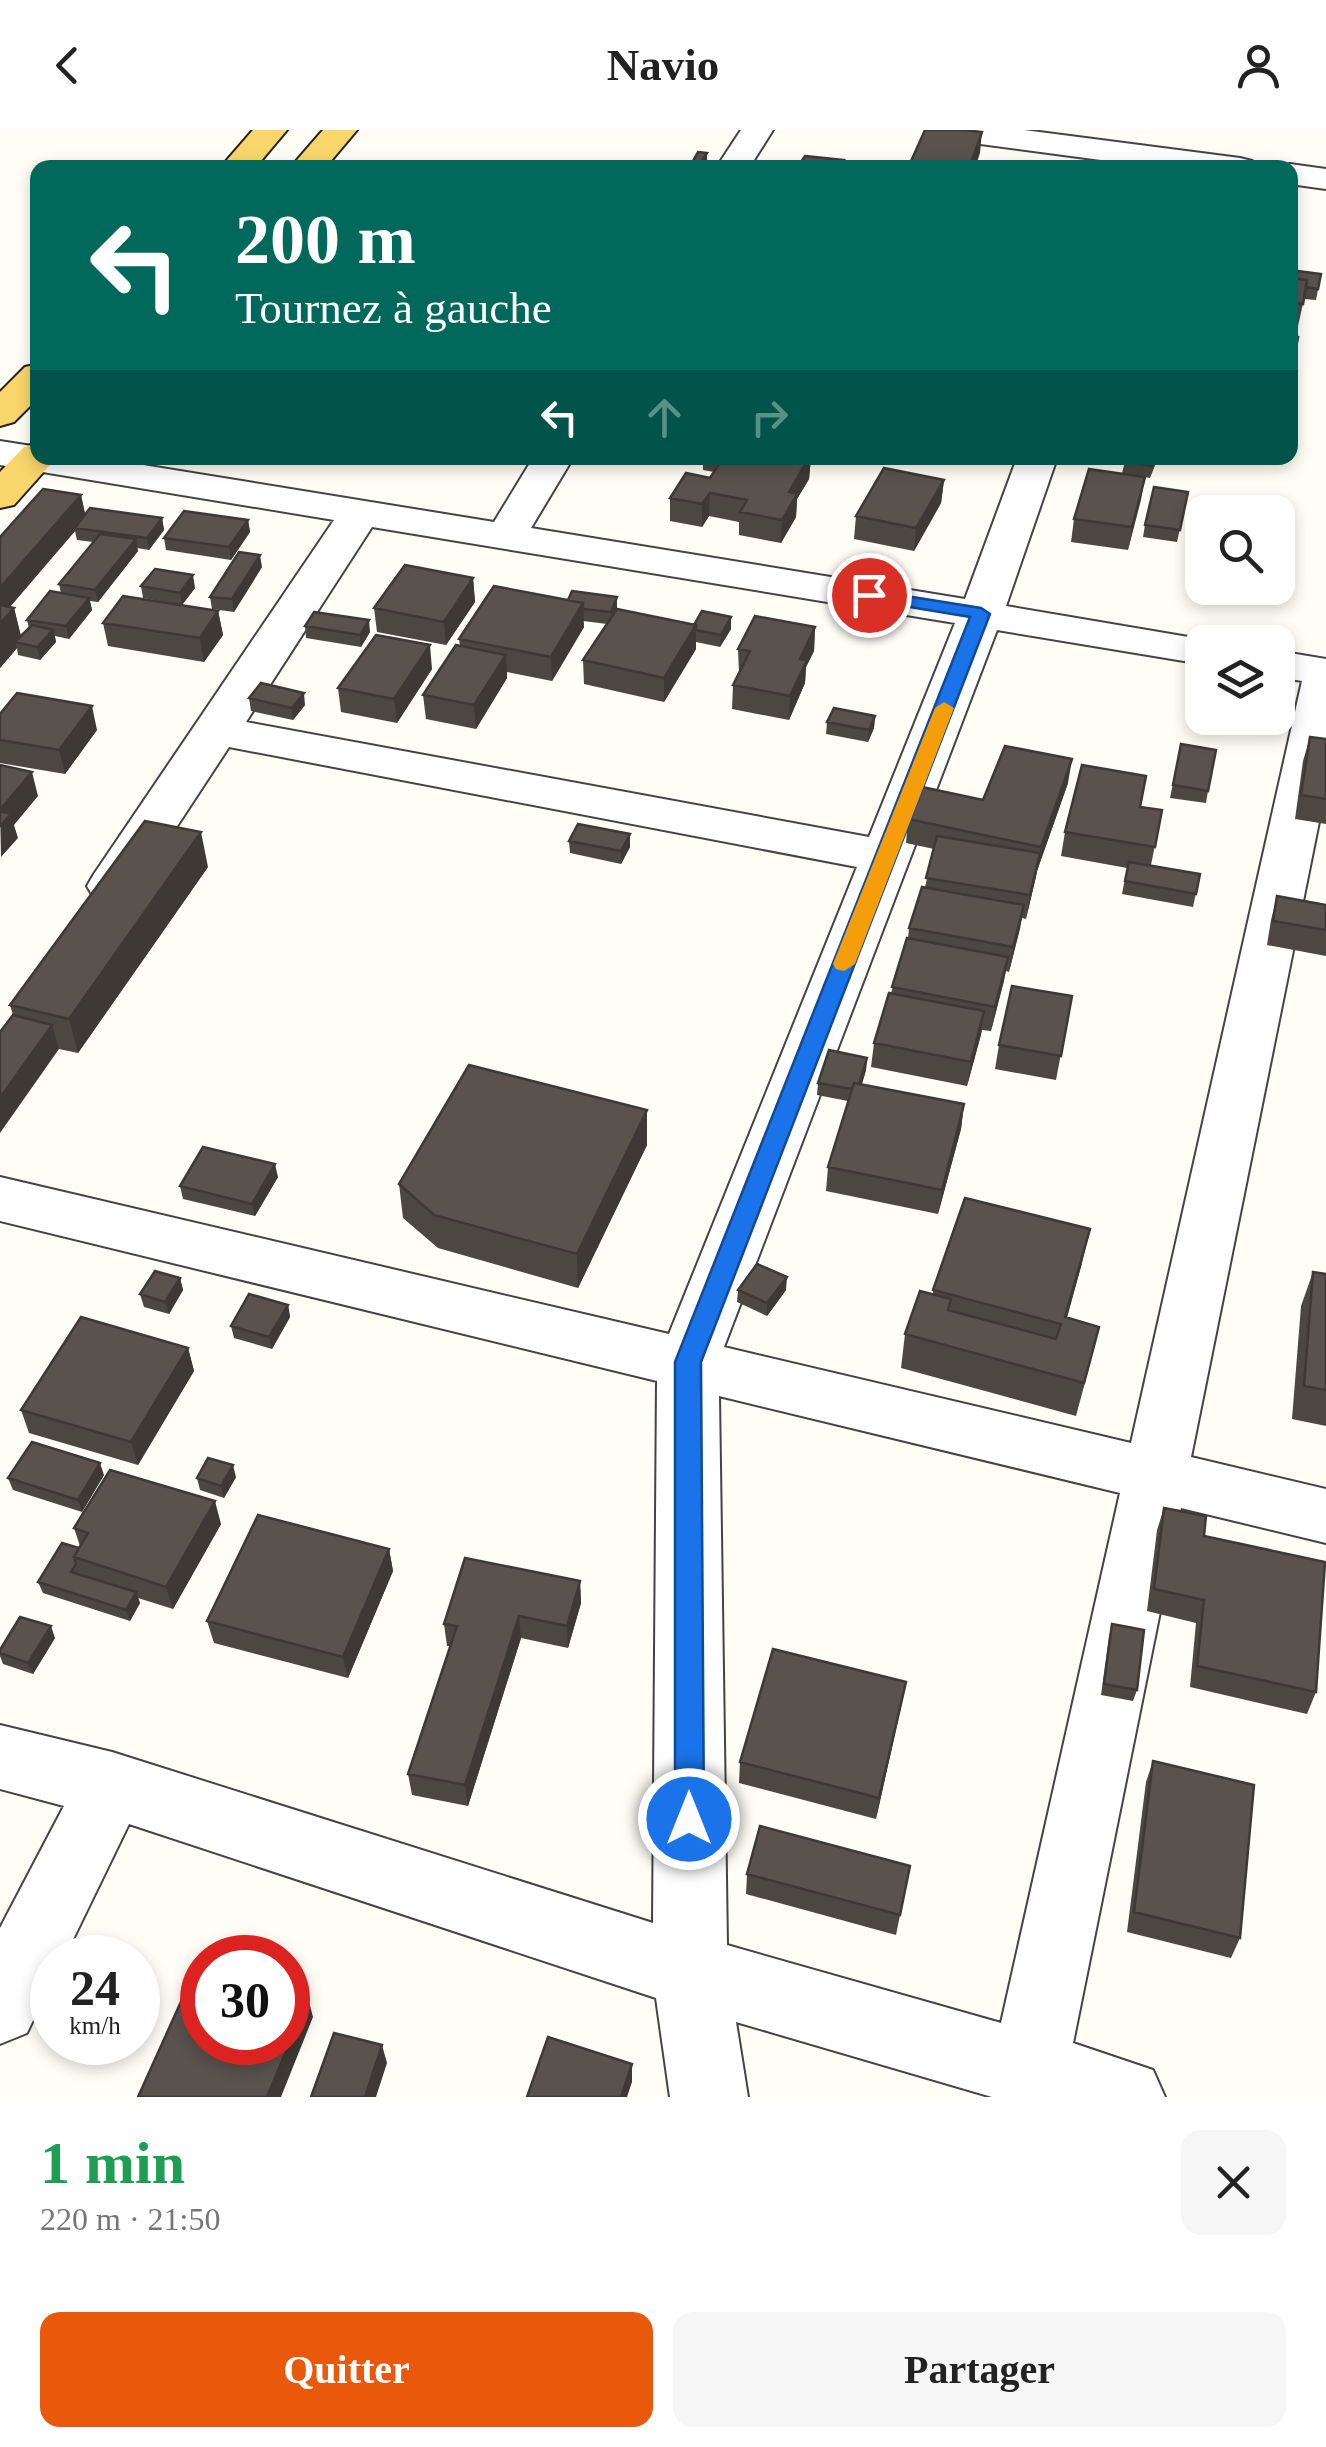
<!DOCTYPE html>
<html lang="fr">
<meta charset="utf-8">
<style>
body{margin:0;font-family:Georgia,serif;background:#f6f6f6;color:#222;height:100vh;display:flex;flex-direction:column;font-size:38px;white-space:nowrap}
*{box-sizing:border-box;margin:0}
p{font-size:32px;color:#767676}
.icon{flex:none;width:55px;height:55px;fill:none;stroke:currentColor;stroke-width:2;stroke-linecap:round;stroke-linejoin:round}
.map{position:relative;height:1967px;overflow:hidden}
.details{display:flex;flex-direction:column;background:#fff;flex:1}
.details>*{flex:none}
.banner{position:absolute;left:30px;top:30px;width:1268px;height:305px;border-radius:20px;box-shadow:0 5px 15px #0003;background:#00695c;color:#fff;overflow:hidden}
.controls{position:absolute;left:1185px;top:365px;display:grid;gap:20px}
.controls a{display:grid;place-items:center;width:110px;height:110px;border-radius:20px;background:#fff;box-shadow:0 5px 15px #0003;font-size:50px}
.speed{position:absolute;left:30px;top:1805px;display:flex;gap:20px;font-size:50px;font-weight:700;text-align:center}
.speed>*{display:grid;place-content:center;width:130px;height:130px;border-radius:50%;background:#fff;box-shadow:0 5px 15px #0003;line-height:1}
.speed small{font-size:25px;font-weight:400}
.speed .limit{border:15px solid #d22;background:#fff;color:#111}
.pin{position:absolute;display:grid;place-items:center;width:85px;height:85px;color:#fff;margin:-42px;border:5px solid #fff;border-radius:50%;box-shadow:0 2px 10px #0007}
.me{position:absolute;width:110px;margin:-55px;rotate:0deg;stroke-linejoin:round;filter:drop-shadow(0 0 8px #0008)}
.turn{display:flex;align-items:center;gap:35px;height:210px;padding:0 40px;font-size:45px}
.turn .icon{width:130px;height:130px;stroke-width:2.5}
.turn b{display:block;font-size:70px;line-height:85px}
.lanes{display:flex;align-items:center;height:95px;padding:0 40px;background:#0003;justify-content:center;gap:50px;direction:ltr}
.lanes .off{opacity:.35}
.round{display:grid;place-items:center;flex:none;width:105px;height:105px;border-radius:20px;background:#f6f6f6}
.summary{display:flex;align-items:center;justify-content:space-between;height:170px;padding:0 40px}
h1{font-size:60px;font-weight:800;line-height:75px;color:#1e9e55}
.button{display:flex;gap:20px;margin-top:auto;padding:20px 40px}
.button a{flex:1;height:115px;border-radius:20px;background:#ea580c;color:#fff;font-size:40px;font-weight:800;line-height:115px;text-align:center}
.button a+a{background:#f6f6f6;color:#222}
header{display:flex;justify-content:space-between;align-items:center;height:130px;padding:0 40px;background:#fff;font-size:45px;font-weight:800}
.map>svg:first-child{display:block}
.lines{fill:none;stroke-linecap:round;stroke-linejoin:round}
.minor-casing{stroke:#444;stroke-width:4}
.major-casing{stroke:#222;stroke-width:4}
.minor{fill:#fff;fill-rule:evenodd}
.major{fill:#f9d66b;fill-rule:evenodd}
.wall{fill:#4d4742;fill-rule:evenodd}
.shaded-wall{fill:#3f3936}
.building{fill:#5a524d;stroke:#3f3936;stroke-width:2.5}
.route{fill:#1a73e8;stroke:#114b97;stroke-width:2.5}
.slow{fill:#f59e0b}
</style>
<header><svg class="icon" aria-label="back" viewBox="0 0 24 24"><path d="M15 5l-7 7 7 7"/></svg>Navio<svg class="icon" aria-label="person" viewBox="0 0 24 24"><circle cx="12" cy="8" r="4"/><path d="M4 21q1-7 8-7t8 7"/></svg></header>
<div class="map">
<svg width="1326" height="1967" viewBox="0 0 1326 1967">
<rect width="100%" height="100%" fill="#fffdf5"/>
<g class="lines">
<defs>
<path id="minor" d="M741 0H773L749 38H716Z
M934 0H1024L1240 28 1252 31 1256 38H1161L950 10 939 7Z
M1290 34 1326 39V59L1290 54V38H1278Z
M0 311 38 317V328H100L494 392 533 328H573L531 398 965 469 1017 328H1057L1006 476 1218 512H1202V534L997 500 724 1217 1131 1313 1302 551 1278 547V521L1326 529V657L1191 1327 1326 1359V1413L1181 1378 1073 1913 1153 1940 1165 1967H992L736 1892 748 1967H670L656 1868 129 1694 64 1828H52V1850L27 1903 0 1914V1798L64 1676 0 1659V1595L112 1622 653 1793 657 1251 0 1091V1047L669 1204 857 737 229 617 130 768 112 772 94 768 87 756 94 744 334 390 0 335ZM372 397 955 493 869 707 246 592ZM719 1266 1120 1363 1001 1893 727 1815Z"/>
<path id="major" d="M253 0H287L255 38H220Z
M323 0H357L325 38H290Z
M38 234V268L14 292 0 296V262L25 237Z
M38 313V328H56L14 375 0 378V342L24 317Z"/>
</defs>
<!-- minor casing -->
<use href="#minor" class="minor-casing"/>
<!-- major casing -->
<use href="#major" class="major-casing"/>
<!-- minor -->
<use href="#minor" class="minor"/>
<!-- major -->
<use href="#major" class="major"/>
</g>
<!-- wall -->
<path class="wall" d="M693 31 707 34 705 38H693Z
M1290 140 1321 144 1316 170 1304 169 1298 196 1290 195Z
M1290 206 1298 207 1290 245Z
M703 328H811L809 349 797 369 796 387 781 413 739 405V392L709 386 702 397 670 391V368L710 348 714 342 703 340Z
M1126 328H1158L1150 348 1145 347 1128 420 1071 412 1074 389 1143 347 1122 343Z
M944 350 941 373 914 421 854 409 856 386Z
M1188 362 1177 412 1143 407 1145 395Z
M81 365 85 384 162 388 164 400 149 420 137 418 138 421 98 472 90 471 92 480 69 509 55 506 56 512 40 530 18 525 17 518 0 538V407ZM75 401 77 410 93 412 59 454 61 463 27 490 29 498 21 506 14 478 10 477Z
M248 390 250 402 231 430 166 420 164 408Z
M262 437 234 482 212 479 210 467Z
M473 448 475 472 446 515 377 502 374 478Z
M141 456 195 458 182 475 143 468Z
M617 467V479L694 495 731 487V499L720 517 696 512V519L664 572 584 554 583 530 607 494 583 491 584 497 552 551 507 542V548L476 599 426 589 423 565 460 516 459 509 568 470Z
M218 481 223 505 204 532 108 516 103 493Z
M305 496 370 502 361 517 306 508Z
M815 497 814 521 806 537 805 553 789 590 732 579 733 555 739 543 738 519Z
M432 539 397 593 341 582 338 558Z
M249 568 305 575 293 590 251 581Z
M0 584 97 600 65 644 0 633Z
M875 586 874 598 868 612 826 604 827 592Z
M1310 607 1326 609V694L1295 689 1303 631Z
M1181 614 1208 661 1206 673 1170 668Z
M1068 653 1037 741 1026 789 1022 788 1009 842 1006 841 991 901 982 900 967 956 871 937 874 913 891 863 908 808 909 798 925 757 934 719 906 713 908 689 983 670Z
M1140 677 1162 680 1151 735 1200 744 1193 777 1122 764 1127 738 1061 726 1065 702Z
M630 704V717L621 734 570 723 569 711Z
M208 737 78 923 59 919 13 885 10 875Z
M1277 766 1326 775V826L1267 815 1271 790Z
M1072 866 1056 950 995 939 999 915Z
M867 928 866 940 862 954 964 974 961 999 938 1084 826 1061 828 1037 848 971 817 965 818 953Z
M647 1015 578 1158 438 1118 403 1088 399 1054Z
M278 1047 255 1086 183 1069 180 1056Z
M1082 1133 1067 1188 1091 1230 1076 1286 901 1238 905 1204 933 1164V1160Z
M1313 1142 1326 1144V1296L1292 1289 1301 1176Z
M180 1148 183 1160 169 1184 144 1177 140 1164Z
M738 1160H786L767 1186 737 1172Z
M288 1175 290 1187 272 1219 234 1208 231 1196Z
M188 1218 194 1241 138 1335 29 1303 21 1280Z
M104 1345 82 1382 13 1360 8 1348Z
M236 1347 224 1368 200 1360 197 1348Z
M1164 1378 1204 1406 1316 1562 1307 1584 1190 1557 1196 1493 1147 1481 1157 1400Z
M221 1394 173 1479 138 1468 140 1473 130 1491 43 1463 38 1452 79 1418 80 1416 74 1398Z
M389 1419 393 1441 348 1548 214 1513 207 1491Z
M580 1451 581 1473 568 1518 521 1508 468 1676 412 1665 408 1644 450 1516H447L444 1494Z
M1112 1494 1137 1560 1133 1571 1101 1565 1109 1506Z
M55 1508 33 1544 3 1534 0 1526V1520Z
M906 1552 876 1689 739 1653 740 1632Z
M1153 1631 1240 1808 1231 1828 1127 1802 1146 1652Z
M910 1736 896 1805 746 1764 747 1744Z"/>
<!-- shaded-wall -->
<path class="shaded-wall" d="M982 2 980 23 975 38H969Z
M707 23V34L705 38H701V32Z
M809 328H811L809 349 797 369 796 387 781 413 782 390 789 362Z
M1145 347 1141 370 1128 420 1132 397Z
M944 350 941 373 914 421 916 398Z
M710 363 709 386 702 397V374Z
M81 365 86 388 75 398V401L0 488V458Z
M162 388 164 400 149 420 147 408Z
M248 390 250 402 231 430 229 417Z
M136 409 138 421 98 472 95 460Z
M260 425 262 437 234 482 232 469Z
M193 445 195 458 182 475 180 463Z
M473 448 475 472 446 515 444 492Z
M617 467V479L611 494V482Z
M89 468 92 480 69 509 66 496Z
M583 473 584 497 552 551 551 527Z
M14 478 22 511 15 512 17 518 0 538V494Z
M218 481 223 505 204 532 200 508Z
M731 487V499L720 517 721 505Z
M369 490 370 502 361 517 360 505Z
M696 495V519L664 572V548Z
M815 497 814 521 806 537 805 553 789 590 790 566 800 529Z
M53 500 56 512 40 530 37 517Z
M430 515 432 539 397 593 394 569Z
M506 525 507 548 476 599 474 575Z
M304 563 305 575 293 590 292 578Z
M92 576 97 600 65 644 59 620Z
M875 586 874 598 868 612 869 600Z
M1072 629 1068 653 1037 741 1041 717Z
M32 642 38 666 14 695 18 708 1 727 0 680Z
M201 702 208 737 78 923 69 889Z
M630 704V717L621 734V721Z
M1040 723 1036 747 1026 789 1030 765Z
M1024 775 1020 799 1009 842 1013 817Z
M1008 827 1004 851 991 901 995 877Z
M984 881 981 905 967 956 971 932Z
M52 895 59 919 0 1003V968Z
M867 928 866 940 856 973 857 960Z
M964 974 961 999 938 1084 942 1060Z
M647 980V1015L578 1158 577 1124Z
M275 1034 278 1047 255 1086 252 1074Z
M1090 1099 1082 1133 1057 1221 1065 1187Z
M787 1147 786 1160 767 1186V1173Z
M180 1148 183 1160 169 1184 165 1172Z
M288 1175 290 1187 272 1219 269 1207Z
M188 1218 194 1241 138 1335 131 1312Z
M100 1333 104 1345 82 1382 78 1370Z
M233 1335 236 1347 224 1368 221 1356Z
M215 1371 221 1394 173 1479 166 1457Z
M389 1419 393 1441 348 1548 343 1527Z
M580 1451 581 1473 568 1518 567 1496Z
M136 1462 140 1473 130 1491 126 1480Z
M519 1486 521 1508 468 1676 465 1655Z
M51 1496 55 1508 33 1544 28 1533Z
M906 1552 902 1573 876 1689 879 1668Z
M308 1868 313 1887 281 1967H267Z
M382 1915 387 1933 376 1967H365Z
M632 1934V1952L627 1967H621Z"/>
<!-- building -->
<path class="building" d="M925 0H963L982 2 969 38H908Z
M698 22 707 23 701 32 693 31Z
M805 26 844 30 840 38H797Z
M1290 140 1321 144 1318 159 1306 157 1307 150 1290 148Z
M1290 148 1307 150 1303 174 1290 172Z
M1290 206 1298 207 1295 224 1290 223Z
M723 328H809L789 362 797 364 782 390 740 382 747 370 710 363 702 374 670 368 686 343 710 348Z
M1126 328H1155L1152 336 1124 331Z
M884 338 944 350 916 398 856 386Z
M1089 339 1145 347 1132 397 1074 389Z
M1154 357 1188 362 1180 400 1145 395Z
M43 359 81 365 0 458V407Z
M90 378 162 388 147 408 75 398Z
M184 381 248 390 229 417 164 408Z
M100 404 136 409 95 460 59 454Z
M239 422 260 425 232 469 210 467Z
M405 435 473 448 444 492 374 478Z
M155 439 193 445 180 463 141 456Z
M494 456 583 473 551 527 459 509Z
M50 461 89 468 66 496 27 490Z
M572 461 617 467 611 482 583 479V473L568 470Z
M123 466 218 481 200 508 103 493Z
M0 475 14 478 0 494Z
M617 479 696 495 664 548 583 530Z
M702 481 731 487 721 505 696 500V495H694Z
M314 482 369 490 360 505 305 496Z
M755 486 815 497 800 529 807 530 790 566 733 555 750 521 738 519Z
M32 495 53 500 37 517 15 512Z
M376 505 430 515 394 569 338 558Z
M456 515 506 525 474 575 423 565Z
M261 553 304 563 292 578 249 568Z
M17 563 92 576 59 620 0 610V584Z
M834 578 875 586 869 600 827 592Z
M1310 607 1326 609V669L1301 665Z
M1181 614 1216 620 1208 661 1173 655Z
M1005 616 1072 629 1041 717 908 689 922 657 983 670Z
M0 635 32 642 0 680Z
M1082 635 1146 646 1140 677 1162 680 1155 717 1065 702Z
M0 681 11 684 0 696Z
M145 691 201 702 69 889 10 875Z
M578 694 630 704 621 721 569 711Z
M937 706 1040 723 1030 765 926 748Z
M1129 732 1200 744 1196 764 1125 751Z
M922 757 1024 775 1013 817 909 798Z
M1277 766 1326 775V800L1273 791Z
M907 808 1008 827 995 877 892 857Z
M1012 856 1072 866 1061 926 999 915Z
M889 863 984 881 971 932 874 913Z
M13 885 52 895 0 968V902Z
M829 920 867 928 859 954 854 953 852 959 818 953Z
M469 935 647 980 577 1124 434 1085 399 1054Z
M854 953 964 974 942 1060 828 1037Z
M203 1017 275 1034 252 1074 180 1056Z
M965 1068 1090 1099 1065 1187 1099 1197 1084 1253 905 1204 920 1161 951 1169 948 1180 1056 1209 1061 1194 933 1160Z
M757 1134 787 1147 767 1173 738 1160Z
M155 1141 180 1148 165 1172 140 1164Z
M1313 1142 1326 1144V1260L1304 1256Z
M249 1164 288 1175 269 1207 231 1196Z
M81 1187 188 1218 131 1312 21 1280Z
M32 1312 100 1333 78 1370 8 1348Z
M208 1328 233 1335 221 1356 197 1348Z
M110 1340 215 1371 166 1457 74 1427 88 1403 74 1398Z
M1164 1378 1206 1386 1204 1406 1325 1432 1316 1562 1197 1536 1204 1470 1154 1459Z
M258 1385 389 1419 343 1527 207 1491Z
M62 1413 79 1418 74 1427 76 1434 71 1442 136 1462 126 1480 38 1452Z
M465 1428 580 1451 567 1496 519 1486 465 1655 408 1644 457 1496 444 1494Z
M20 1487 51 1496 28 1533 0 1523V1520Z
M1112 1494 1144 1500 1137 1560 1104 1554Z
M773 1519 906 1552 879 1668 740 1632Z
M1153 1631 1254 1655 1240 1808 1134 1782Z
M760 1696 910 1736 900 1785 747 1744Z
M198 1834 202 1836V1912H288V1862L308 1868 267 1967H138Z
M334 1903 382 1915 365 1967H311Z
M548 1907 632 1934 621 1967H527Z"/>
<!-- route -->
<path class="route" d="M869 460 981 478 990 484 701 1232 704 1689 700 1699 689 1703 679 1699 675 1689V1232L970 487 862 469 860 465Z"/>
<!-- slow -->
<path class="slow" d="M944 572 954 578 855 834 844 841 836 839 833 834 935 578Z"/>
</svg>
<div class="controls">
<a><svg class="icon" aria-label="search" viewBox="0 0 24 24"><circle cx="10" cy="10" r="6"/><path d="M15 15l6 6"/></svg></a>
<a><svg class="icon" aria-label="layers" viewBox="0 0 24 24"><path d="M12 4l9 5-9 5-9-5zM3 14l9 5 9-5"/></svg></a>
</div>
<div class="speed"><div>24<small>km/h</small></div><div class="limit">30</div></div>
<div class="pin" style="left:869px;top:465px;background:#d93025"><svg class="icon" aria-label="arrive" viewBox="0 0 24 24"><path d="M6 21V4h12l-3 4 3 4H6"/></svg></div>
<svg class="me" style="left:689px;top:1689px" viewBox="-20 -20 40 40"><circle r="17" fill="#1a73e8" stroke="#fff" stroke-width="3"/><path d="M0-11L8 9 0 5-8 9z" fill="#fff"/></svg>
<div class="banner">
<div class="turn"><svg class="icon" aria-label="left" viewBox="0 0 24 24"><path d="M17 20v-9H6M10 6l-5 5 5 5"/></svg><div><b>200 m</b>Tournez à gauche</div></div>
<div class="lanes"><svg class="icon" aria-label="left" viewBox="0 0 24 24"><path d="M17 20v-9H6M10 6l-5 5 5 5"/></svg><svg class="icon off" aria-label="ahead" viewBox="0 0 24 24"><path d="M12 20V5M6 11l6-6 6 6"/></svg><svg class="icon off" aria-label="right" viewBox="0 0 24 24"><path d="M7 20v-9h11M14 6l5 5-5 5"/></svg></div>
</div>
</div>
<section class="details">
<div class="summary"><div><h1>1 min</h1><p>220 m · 21:50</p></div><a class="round"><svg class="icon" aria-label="close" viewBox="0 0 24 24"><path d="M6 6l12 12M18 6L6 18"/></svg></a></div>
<div class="button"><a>Quitter</a><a>Partager</a></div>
</section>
